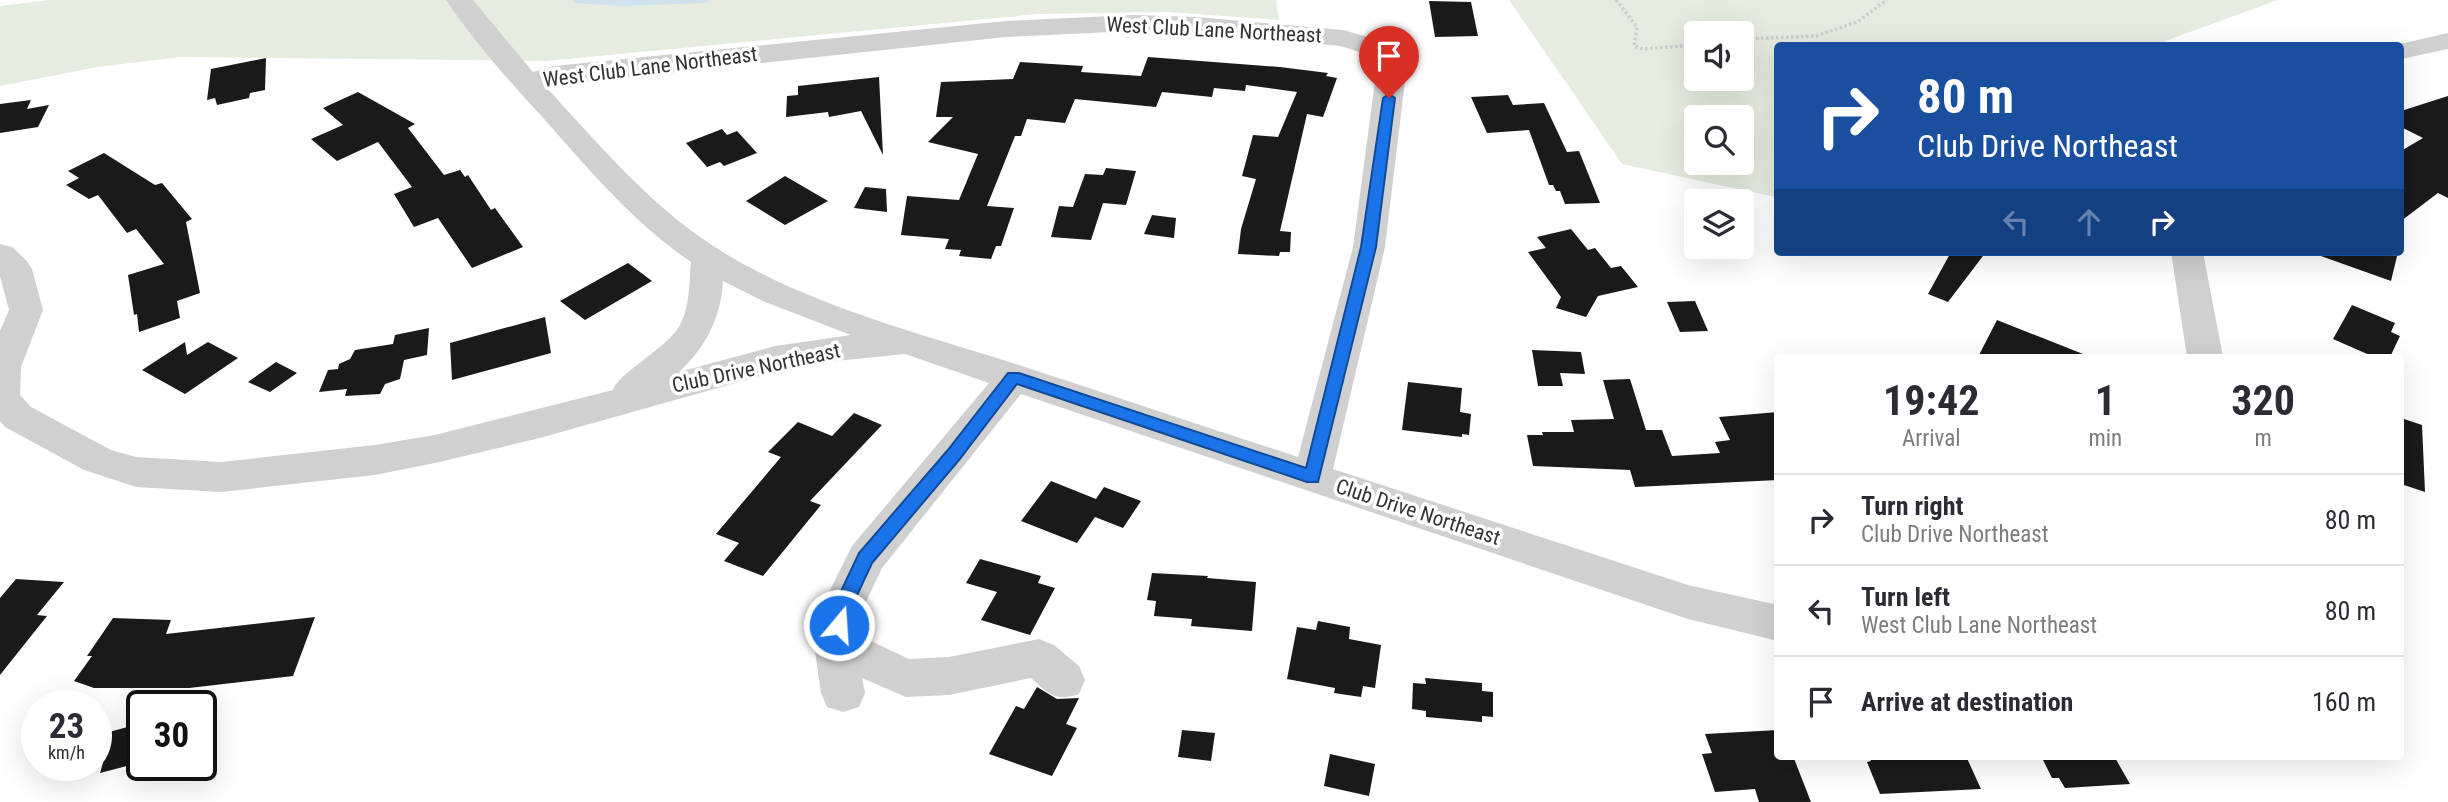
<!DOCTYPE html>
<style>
body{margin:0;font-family:"Roboto Condensed",sans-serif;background:#f2f2f3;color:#2b2b33;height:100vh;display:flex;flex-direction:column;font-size:26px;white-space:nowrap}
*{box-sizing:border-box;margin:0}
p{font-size:23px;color:#7c7c81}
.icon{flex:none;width:38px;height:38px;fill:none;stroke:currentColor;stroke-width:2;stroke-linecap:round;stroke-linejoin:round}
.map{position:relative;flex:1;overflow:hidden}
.sheet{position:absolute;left:1774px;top:354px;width:630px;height:406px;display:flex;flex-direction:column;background:#fff;border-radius:7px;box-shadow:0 7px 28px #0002}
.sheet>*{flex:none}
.top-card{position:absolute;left:1774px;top:42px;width:630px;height:214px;border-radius:7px;box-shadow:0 7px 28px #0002;background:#1a4fa0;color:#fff;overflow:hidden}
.controls{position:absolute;left:1684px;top:21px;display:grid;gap:14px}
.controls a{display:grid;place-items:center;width:70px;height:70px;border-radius:7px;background:#fff;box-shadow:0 7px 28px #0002;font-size:35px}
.speed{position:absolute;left:21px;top:690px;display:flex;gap:14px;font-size:35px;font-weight:700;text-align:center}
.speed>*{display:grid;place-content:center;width:91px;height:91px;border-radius:50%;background:#fff;box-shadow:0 7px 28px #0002;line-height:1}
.speed small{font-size:18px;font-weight:400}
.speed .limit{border:4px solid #111;border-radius:10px;background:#fff;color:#111}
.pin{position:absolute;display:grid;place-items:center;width:60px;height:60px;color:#fff;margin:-72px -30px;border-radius:50% 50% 50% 0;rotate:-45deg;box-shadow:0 0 7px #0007}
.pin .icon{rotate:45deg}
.me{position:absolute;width:77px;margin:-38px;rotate:18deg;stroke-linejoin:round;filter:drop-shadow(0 0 5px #0008)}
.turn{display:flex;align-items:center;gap:24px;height:147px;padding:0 28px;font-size:32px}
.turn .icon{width:91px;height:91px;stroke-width:2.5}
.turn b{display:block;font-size:49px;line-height:60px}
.lanes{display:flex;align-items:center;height:66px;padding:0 28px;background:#0003;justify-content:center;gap:35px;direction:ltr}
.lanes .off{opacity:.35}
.eta{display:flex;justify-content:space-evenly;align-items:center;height:119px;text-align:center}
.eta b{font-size:42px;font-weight:700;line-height:49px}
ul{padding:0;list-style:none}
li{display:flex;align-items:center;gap:21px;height:91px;padding:0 28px;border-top:2px solid #e1e1e2}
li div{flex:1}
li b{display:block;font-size:26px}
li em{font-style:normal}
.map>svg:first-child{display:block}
.green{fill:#e6ecdf;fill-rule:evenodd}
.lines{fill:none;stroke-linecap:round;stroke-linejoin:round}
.stream{stroke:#cfe2ee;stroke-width:6}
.building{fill:#1a1a1a}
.path{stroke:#cdcdcd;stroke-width:3.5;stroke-dasharray:2.5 2.5;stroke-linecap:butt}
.minor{fill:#d0d0d0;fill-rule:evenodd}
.route{fill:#1a73e8;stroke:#114b97;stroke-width:2}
.labels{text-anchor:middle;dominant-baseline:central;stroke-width:7;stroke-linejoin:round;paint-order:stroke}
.street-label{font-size:21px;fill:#333;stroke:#fff}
</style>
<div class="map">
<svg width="2448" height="802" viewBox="0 0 2448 802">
<rect width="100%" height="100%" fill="#fff"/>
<!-- green -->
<path class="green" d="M49 0H1276L1279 20 1168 12 1038 14 546 61 182 57 97 67 0 86V6Z
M1509 0H2278L2154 45 1778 46V197H1775L1622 164ZM1696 33H1741V79H1696ZM1696 117H1741V163H1696Z"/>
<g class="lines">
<!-- stream -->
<path class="stream" d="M576 0 620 3 706 0"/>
</g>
<!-- building -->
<path class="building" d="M1429 1 1471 2 1478 36 1435 37Z
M1148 57 1280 67 1328 73 1326 76 1337 78 1323 117 1307 114 1280 231 1291 232 1290 252H1280L1279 256 1238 254 1241 229 1256 179 1242 176 1253 135 1278 137 1297 92 1246 85 1245 91 1214 88 1212 97 1162 92 1156 107 1075 99 1065 123 1027 119 1021 136H1015L987 206 1014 208 1001 246H996L991 259 959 256 961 250 945 249 949 239 901 235 907 196 959 200 978 154 928 142 953 117H936L941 82 1013 79 1020 62 1083 66 1081 72 1141 76Z
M266 58 265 90 250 93 249 98 217 105 215 98 207 100 211 69Z
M879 77 883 155 861 111 829 117 828 112 786 117 787 96 798 95V86Z
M358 92 415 124 408 128 444 175 460 170 465 177 468 175 491 210 495 208 523 247 472 268 438 218 414 227 394 194 412 187 378 142 337 161 311 139 343 125 323 108Z
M1508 95 1513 105 1544 103 1567 152 1579 151 1600 203 1565 204 1560 191H1556L1553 185H1549L1529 130 1487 133 1471 97Z
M2448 96V198L2438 193 2401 221V151L2423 138 2401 127V111Z
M31 100 27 109 49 105 38 127 0 133V104Z
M722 129 727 135 737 131 757 153 724 166 720 162 707 167 686 143Z
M104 153 155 185 162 183 192 219 186 222 200 293 177 301 180 318 139 332 137 314 134 315 128 275 164 264 136 229 127 233 98 195 89 199 66 185 79 178 68 171Z
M1106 168 1136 171 1126 205 1103 203 1091 240 1051 237 1059 206 1073 207 1085 174 1103 175Z
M785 176 828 201 785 225 746 201Z
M865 187 886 189 887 212 854 208Z
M1152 215 1176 218 1174 238 1144 234Z
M1571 229 1588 250 1595 248 1611 268 1621 266 1638 287 1598 296 1586 317 1556 308 1561 297 1528 252 1546 248 1537 237Z
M1951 252H1986L1948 302 1928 294Z
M2318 252H2398L2391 281 2318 255Z
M628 263 652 281 585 320 560 301Z
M1695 301 1708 331 1680 332 1667 302Z
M2352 305 2395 323 2391 332 2400 336 2390 357H2374L2333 339Z
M545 317 551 353 452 380 450 343Z
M1997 320 2088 356V357H1978Z
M429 328 427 355 404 360 400 379 385 384 380 394 345 396 347 389 319 392 328 370 338 369 339 364 350 359 355 350 393 344 395 335Z
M185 342 187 355 208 342 238 358 185 394 142 370Z
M1532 350 1581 352 1585 374 1560 373 1563 386H1538Z
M276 362 297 373 270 392 248 382Z
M1630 379 1646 430H1662L1672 456 1720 453 1715 442 1730 440 1719 417 1778 412V480L1635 487 1630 470 1533 466 1527 435H1543L1542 432H1574L1571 420 1614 419 1603 380Z
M1408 382 1462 388 1460 412 1471 414 1469 435 1462 434V437L1402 430Z
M854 413 882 425 810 501 821 505 763 576 724 561 739 543 716 534 781 457 768 452 798 422 832 436Z
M2401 418 2422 425 2425 492 2401 484Z
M1051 481 1096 499 1104 487 1141 501 1123 528 1095 517 1077 543 1021 521Z
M980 559 1041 576 1038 583 1055 588 1030 635 981 620 997 592 966 583Z
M1152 573 1208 576 1207 578 1256 582 1252 631 1191 626 1192 619 1154 616 1156 601 1147 600Z
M16 579 64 582 37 615 47 616 0 675V598Z
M315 617 293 676 189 688H94L74 681 92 656H87L113 618 171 620 166 634Z
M1318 621 1350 627 1349 639 1381 645 1375 688 1363 686 1361 697 1334 693 1335 688 1287 679 1297 627 1316 630Z
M1425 678 1482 683V691L1493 692V717L1482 716V722L1426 717V711L1412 709 1413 683 1426 684Z
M1037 687 1057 699 1079 698 1066 724 1077 728 1052 776 989 754 1016 706 1024 709Z
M142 723V762L100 773 103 763 95 765 102 734Z
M1182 730 1215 733 1211 761 1178 757Z
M1778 730V756H1793L1811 802H1759L1755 789 1715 792 1702 754 1712 753 1705 734Z
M1330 754 1375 764 1369 796 1324 786Z
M1868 756H1966L1981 789 1880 794 1867 762 1871 761Z
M2041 756H2114L2130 784 2065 788 2059 778H2052Z"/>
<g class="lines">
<!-- path -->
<path class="path" d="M1616 0 1637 27 1634 46 1643 49 1696 45
M1741 39 1816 36 1857 22 1887 0"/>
<!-- minor -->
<path class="minor" d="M446 0H473L533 72 554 66 1006 21 1133 15 1197 17 1343 30 1386 42 1405 64 1406 73 1385 247 1333 469 1688 585 1778 605V641L1688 619 1021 394 882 568 864 606 858 635 909 659 949 657 1039 639 1054 645 1079 666 1085 680 1079 694C1055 702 1049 694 1031 678L949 695 906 697 862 678 865 693 859 707 843 712 827 707 821 693 814 644 822 606 852 546 989 383 905 354 836 361 775 372 540 438 435 463 375 475 221 492 136 487 84 470 5 427 0 421V331L9 310 0 276V244L12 247 27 261 32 269 43 310 21 367 20 395 31 407 111 450 136 457 221 462 375 445 435 435 613 390C616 375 665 349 679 327 690 308 689 283 691 262 634 223 590 171 545 120 510 82 475 43 446 0ZM1133 31 1197 33 1340 46 1366 54 1377 66 1353 247 1298 457C1206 427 1114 396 1022 366 916 332 792 302 700 237 641 195 594 139 545 86L1006 37ZM723 281 765 302 851 335 775 346 679 372C706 347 721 318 723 281Z
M2448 33V49L2401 59V46H2391Z
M2171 252H2203L2223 357H2187Z"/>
</g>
<!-- route -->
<path class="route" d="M1389 94 1395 98 1376 247 1318 482H1307L1017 384 959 460 872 563 852 606 845 630 839 633 832 630 830 625 834 606 859 553 947 451 1008 373H1019L1306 468 1361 247 1383 98Z"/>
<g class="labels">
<!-- street labels -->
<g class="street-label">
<text transform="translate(1214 30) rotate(3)">West Club Lane Northeast</text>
<text transform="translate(650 67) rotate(-7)">West Club Lane Northeast</text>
<text transform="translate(756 368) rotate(-12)">Club Drive Northeast</text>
<text transform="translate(1418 512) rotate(18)">Club Drive Northeast</text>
</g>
</g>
</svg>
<div class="controls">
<a><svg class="icon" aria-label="sound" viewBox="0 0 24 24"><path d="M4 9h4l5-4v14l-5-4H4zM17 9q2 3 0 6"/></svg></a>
<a><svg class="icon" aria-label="search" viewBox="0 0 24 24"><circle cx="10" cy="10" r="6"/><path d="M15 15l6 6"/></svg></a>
<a><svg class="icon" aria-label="layers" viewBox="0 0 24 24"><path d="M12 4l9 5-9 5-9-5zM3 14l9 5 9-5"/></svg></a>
</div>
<div class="speed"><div>23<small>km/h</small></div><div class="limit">30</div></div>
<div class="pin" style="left:1389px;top:98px;background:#d93025"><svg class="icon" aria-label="arrive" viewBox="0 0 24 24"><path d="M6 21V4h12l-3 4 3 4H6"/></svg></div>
<svg class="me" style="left:839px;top:625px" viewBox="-20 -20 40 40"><circle r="17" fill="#1a73e8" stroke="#fff" stroke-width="3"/><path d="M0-11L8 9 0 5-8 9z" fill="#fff"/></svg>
<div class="top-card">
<div class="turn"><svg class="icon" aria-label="right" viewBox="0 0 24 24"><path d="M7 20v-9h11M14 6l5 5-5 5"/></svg><div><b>80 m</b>Club Drive Northeast</div></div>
<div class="lanes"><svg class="icon off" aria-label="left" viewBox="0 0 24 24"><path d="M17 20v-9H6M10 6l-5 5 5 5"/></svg><svg class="icon off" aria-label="ahead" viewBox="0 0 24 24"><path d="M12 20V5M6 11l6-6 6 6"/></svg><svg class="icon" aria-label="right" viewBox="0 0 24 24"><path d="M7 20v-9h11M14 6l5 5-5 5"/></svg></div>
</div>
<section class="sheet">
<div class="eta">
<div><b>19:42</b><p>Arrival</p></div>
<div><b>1</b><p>min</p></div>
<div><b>320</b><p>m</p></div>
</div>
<ul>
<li><svg class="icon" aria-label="right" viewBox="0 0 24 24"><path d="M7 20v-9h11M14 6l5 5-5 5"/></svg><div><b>Turn right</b><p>Club Drive Northeast</p></div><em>80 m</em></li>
<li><svg class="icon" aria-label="left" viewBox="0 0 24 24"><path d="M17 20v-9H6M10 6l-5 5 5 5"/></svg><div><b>Turn left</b><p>West Club Lane Northeast</p></div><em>80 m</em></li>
<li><svg class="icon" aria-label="arrive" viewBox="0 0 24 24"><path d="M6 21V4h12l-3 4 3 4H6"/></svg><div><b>Arrive at destination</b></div><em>160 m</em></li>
</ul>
</section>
</div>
